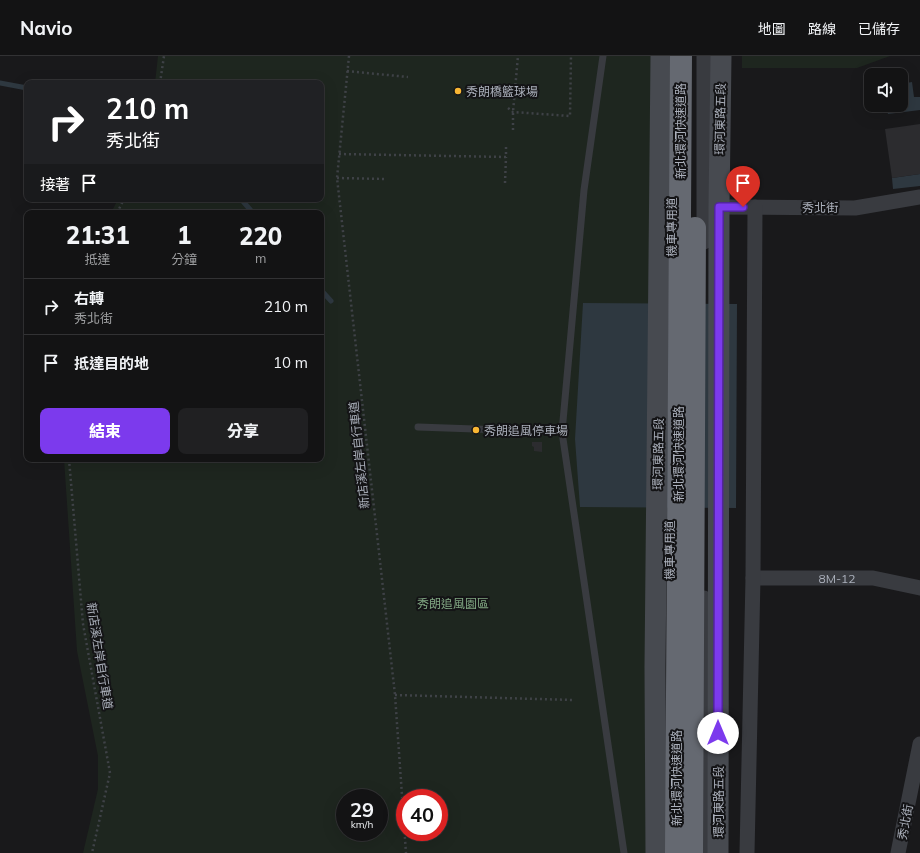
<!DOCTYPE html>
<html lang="zh-TW">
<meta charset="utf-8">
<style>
body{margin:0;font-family:Mulish,"Noto Sans TC",sans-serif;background:#202022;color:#f1f3f6;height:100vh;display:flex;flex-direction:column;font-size:15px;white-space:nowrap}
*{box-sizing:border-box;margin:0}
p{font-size:13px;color:#9d9ea0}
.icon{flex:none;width:22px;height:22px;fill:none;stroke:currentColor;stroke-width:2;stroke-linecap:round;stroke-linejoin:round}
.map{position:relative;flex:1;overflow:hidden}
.panel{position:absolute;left:24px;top:154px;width:300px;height:252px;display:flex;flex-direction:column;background:#131314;border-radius:8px;box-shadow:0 4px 16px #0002,0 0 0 1px #323234}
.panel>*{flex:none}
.top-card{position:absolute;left:24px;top:24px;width:300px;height:122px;border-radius:8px;box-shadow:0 4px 16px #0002,0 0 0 1px #323234;background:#202124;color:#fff;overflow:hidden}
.buttons{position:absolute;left:864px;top:12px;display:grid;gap:8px}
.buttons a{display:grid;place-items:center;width:44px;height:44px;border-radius:8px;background:#131314;box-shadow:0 4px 16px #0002,0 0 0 1px #323234;font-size:20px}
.speed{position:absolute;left:336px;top:733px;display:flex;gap:8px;font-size:20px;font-weight:700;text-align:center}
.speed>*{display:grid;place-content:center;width:52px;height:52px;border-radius:50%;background:#131314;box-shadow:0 4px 16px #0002,0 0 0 1px #323234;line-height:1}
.speed small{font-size:10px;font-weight:400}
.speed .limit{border:6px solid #d22;background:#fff;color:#111}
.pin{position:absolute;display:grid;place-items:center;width:34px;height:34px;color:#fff;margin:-41px -17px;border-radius:50% 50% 50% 0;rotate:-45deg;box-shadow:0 0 4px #0007}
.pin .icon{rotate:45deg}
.me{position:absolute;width:44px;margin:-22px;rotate:0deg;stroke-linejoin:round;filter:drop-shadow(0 0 3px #0008)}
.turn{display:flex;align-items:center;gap:14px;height:84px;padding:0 16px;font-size:18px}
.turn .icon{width:52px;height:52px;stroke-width:2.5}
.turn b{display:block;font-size:28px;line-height:34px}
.then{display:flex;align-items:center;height:38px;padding:0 16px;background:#0003;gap:8px;font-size:15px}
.eta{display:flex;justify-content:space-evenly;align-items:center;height:68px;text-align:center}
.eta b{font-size:24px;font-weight:800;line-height:28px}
.primary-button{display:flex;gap:8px;margin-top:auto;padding:8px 16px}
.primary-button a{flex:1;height:46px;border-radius:8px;background:#7c3aed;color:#fff;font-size:16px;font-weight:800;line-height:46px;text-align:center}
.primary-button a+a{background:#202022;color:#f1f3f6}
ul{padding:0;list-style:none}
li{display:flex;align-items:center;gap:12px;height:56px;padding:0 16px;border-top:1px solid #323234}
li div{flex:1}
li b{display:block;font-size:15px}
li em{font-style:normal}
header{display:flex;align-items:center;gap:24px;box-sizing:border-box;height:56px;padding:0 20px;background:#131314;border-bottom:1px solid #323234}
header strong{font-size:19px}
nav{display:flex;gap:22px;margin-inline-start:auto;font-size:14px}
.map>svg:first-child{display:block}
.green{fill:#1e261f;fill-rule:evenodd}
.water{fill:#2e3840}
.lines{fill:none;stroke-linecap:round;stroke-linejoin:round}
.stream{stroke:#2e3840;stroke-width:5}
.building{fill:#2c2c2f}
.path{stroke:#3f4247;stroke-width:2.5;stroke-dasharray:2 3;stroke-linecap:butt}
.lane{stroke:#393b40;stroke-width:7}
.street{stroke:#393b40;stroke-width:15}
.secondary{stroke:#474a50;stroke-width:21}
.highway{stroke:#656971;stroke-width:22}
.route-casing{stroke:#51269a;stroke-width:10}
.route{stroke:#7c3aed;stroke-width:7}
.poi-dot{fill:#f9b633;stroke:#141416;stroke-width:1.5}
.labels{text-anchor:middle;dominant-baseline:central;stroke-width:4;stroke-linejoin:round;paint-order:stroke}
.poi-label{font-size:12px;fill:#abb0bb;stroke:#141416;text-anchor:start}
.street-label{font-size:12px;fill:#abb0bb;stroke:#141416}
.park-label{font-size:12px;fill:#81a783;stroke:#141416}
</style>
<header>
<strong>Navio</strong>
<nav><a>地圖</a><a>路線</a><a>已儲存</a></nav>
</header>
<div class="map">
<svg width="920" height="797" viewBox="0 0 920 797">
<rect width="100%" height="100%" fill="#19191b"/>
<!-- green -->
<path class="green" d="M158 0H654L647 797H83L98 733V700L77 595 64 403H321V157H111L118 143H321V27H155ZM345 742H379V776H345ZM405 742H439V776H405Z
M742 0H890L857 12H742Z"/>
<!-- water -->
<path class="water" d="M912 26 914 41H920V54L888 58 886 49H901V28Z
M920 118V130L893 133 892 122Z
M583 247 737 248 736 452 580 451 575 383Z"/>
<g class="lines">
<!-- stream -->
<path class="stream" d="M0 27 27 32
M241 143 253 157
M321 234 331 245"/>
</g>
<!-- building -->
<path class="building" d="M871 49H883L884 52 872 54Z
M920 68V118L892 122 885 73Z
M532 386H542V396L534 395V391L532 390Z"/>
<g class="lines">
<!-- path -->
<path class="path" d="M349 0 337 122 395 639 406 797
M347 15 408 21
M160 27 164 0
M508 52 513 56 570 60 571 0
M513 74V56L518 0
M339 98 506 101V91
M337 122 385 123
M505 127 506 101
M117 157 124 143
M69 403 83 568 110 717 92 797
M395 639 574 644"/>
<!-- lane -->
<path class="lane" d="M603 0 584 134 562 376 624 797
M418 371 562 376"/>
<!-- street -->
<g class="street">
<path d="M719 151 855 152 920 141"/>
<path d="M704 186V0"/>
<path id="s1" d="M753 522H873L920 532"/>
<path d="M704 542V797"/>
<path d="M747 797 753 522 755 151"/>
<path d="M898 797 920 688"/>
</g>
<!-- secondary -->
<path class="secondary" d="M656 797 655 611 661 0
M718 797 719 151 721 0"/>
<!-- highway -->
<path class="highway" d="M676 797 681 0
M692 797 695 172"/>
</g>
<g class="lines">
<defs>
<path id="route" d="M718 677 719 151H743"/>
</defs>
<!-- route casing -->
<use href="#route" class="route-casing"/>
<!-- route -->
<use href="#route" class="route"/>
</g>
<!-- markers -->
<g class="poi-dot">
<circle cx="458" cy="35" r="4"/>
<circle cx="476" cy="374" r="4"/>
</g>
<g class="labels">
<!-- poi labels -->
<g class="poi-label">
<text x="466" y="35">秀朗橋籃球場</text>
<text x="484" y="374">秀朗追風停車場</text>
</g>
<!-- street labels -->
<g class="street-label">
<text transform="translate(720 63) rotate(-89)">環河東路五段</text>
<text transform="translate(680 75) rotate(-90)">新北環河快速道路</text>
<text x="820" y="151">秀北街</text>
<text transform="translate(671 171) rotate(-90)">機車專用道</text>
<text transform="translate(658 398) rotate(-89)">環河東路五段</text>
<text transform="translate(678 398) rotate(-90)">新北環河快速道路</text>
<text transform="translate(359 399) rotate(-96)">新店溪左岸自行車道</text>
<text transform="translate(669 494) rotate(-90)">機車專用道</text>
<text stroke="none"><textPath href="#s1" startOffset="84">8M-12</textPath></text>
<text transform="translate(100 600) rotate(81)">新店溪左岸自行車道</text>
<text transform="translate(676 722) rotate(-90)">新北環河快速道路</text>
<text transform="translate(718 746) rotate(-90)">環河東路五段</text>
<text transform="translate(905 766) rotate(-79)">秀北街</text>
</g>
<!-- park labels -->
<g class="park-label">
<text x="453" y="547">秀朗追風園區</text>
</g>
</g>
</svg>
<div class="buttons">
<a><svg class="icon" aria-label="sound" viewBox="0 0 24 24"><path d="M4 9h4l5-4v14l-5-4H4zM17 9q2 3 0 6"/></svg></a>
</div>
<div class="speed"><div>29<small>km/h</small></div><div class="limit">40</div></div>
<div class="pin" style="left:743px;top:151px;background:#d93025"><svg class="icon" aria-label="arrive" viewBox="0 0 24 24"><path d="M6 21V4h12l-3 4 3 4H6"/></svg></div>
<svg class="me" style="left:718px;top:677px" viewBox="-20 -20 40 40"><circle r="19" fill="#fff"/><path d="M0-13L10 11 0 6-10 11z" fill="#7c3aed"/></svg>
<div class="top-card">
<div class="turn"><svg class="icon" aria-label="right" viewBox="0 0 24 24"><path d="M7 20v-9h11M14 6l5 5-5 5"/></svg><div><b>210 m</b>秀北街</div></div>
<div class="then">接著<svg class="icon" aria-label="arrive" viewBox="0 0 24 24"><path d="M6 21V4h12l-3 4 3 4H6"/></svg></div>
</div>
<section class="panel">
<div class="eta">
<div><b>21:31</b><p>抵達</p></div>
<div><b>1</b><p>分鐘</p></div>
<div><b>220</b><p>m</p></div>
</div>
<ul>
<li><svg class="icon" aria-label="right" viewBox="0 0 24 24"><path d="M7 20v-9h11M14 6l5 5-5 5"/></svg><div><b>右轉</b><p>秀北街</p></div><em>210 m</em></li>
<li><svg class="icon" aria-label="arrive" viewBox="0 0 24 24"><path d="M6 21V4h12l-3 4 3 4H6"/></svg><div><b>抵達目的地</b></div><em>10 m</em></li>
</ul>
<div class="primary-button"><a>結束</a><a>分享</a></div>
</section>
</div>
